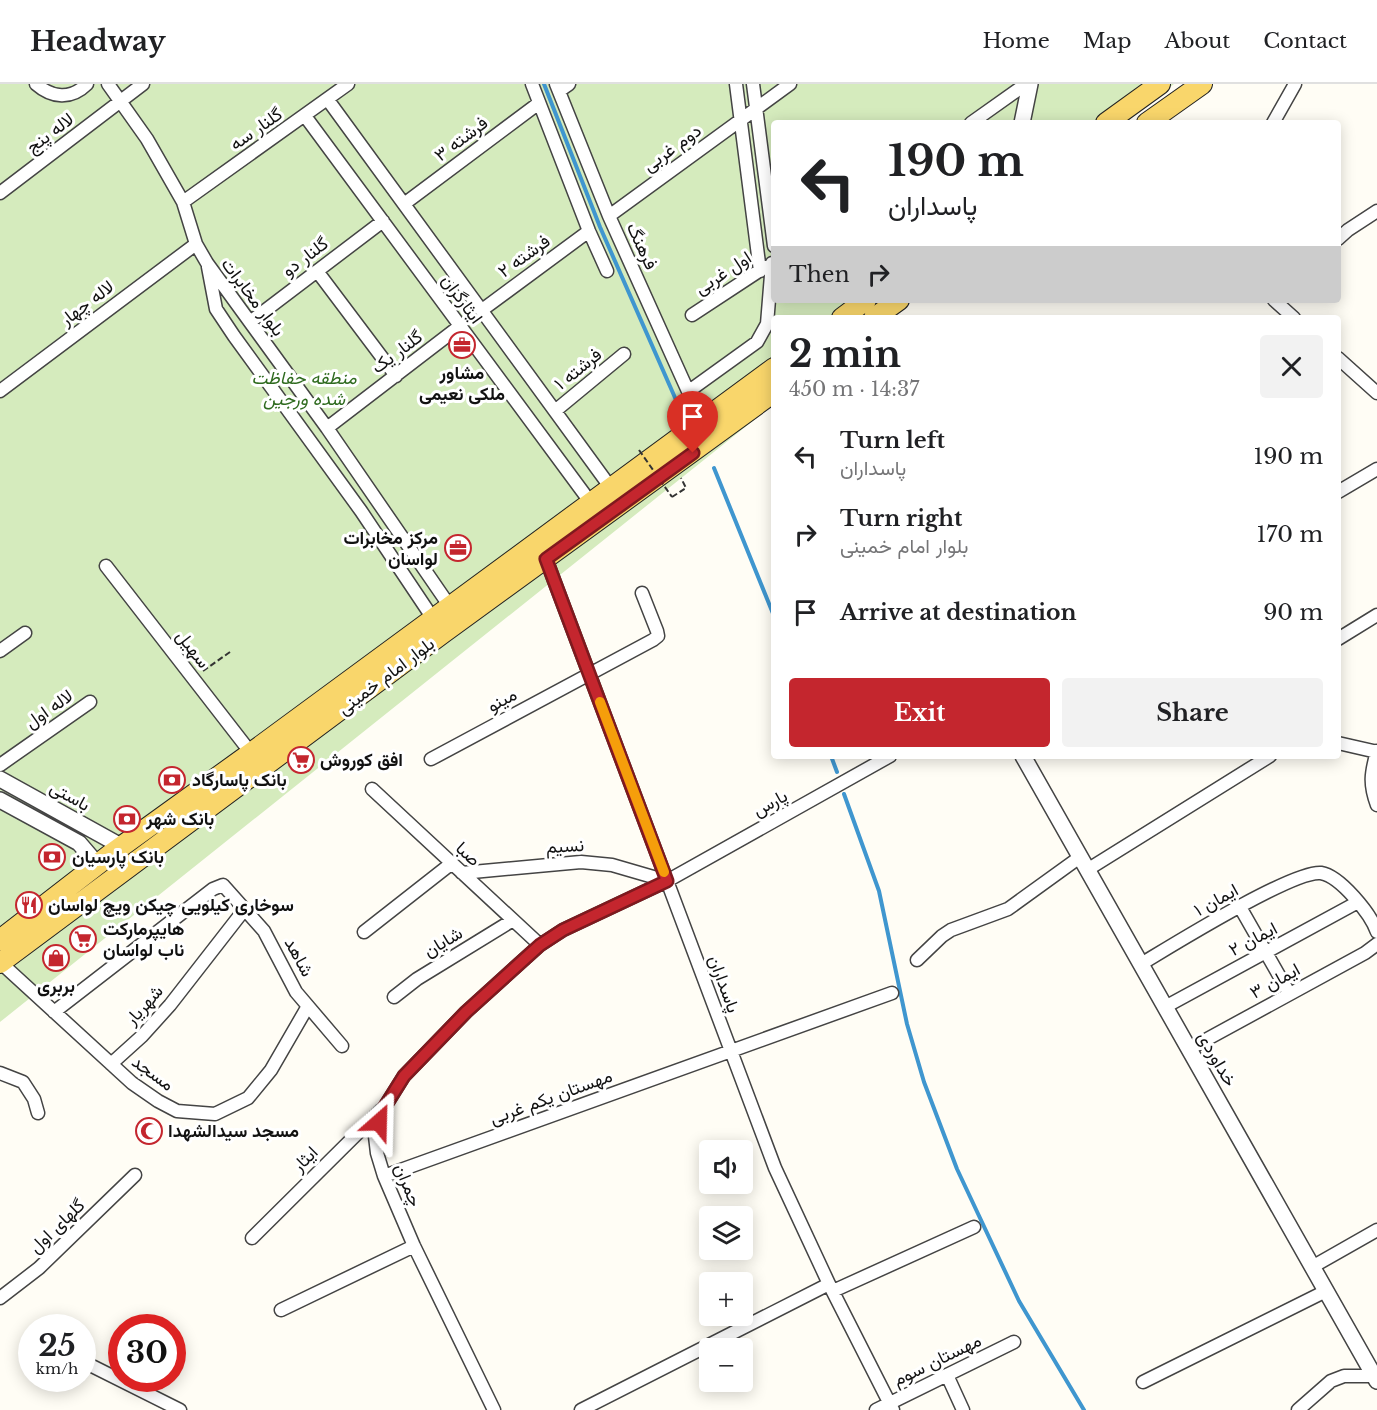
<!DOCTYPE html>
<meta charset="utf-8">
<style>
body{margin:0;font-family:"Libre Baskerville",Vazirmatn,serif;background:#f2f2f2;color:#202124;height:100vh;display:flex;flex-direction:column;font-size:22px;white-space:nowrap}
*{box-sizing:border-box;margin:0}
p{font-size:20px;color:#757577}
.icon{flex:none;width:33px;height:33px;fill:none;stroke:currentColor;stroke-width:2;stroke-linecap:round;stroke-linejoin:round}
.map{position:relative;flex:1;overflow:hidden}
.drawer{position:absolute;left:771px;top:231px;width:570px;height:444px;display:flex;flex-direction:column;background:#fff;border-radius:6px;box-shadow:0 3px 15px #0003}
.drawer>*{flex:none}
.guide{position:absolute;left:771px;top:36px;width:570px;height:183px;border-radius:6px;box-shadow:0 3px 15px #0003;background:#fff;color:#202124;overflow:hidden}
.tools{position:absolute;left:699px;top:1056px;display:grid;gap:12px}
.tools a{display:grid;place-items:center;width:54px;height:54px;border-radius:6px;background:#fff;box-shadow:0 3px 15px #0003;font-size:30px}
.speed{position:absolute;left:18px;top:1230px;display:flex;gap:12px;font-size:30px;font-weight:700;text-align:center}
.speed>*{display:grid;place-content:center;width:78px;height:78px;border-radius:50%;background:#fff;box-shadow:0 3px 15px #0003;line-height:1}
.speed small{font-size:15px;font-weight:400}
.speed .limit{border:9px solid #d22;background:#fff;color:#111}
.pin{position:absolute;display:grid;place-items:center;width:51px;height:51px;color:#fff;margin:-62px -26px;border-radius:50% 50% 50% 0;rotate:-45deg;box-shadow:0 0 6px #0007}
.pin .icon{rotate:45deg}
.me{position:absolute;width:66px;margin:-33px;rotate:25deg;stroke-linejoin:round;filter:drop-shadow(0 0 4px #0008)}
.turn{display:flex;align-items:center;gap:21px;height:126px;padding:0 18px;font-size:27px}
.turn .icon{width:78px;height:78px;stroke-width:2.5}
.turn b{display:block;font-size:42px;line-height:51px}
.then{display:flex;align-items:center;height:57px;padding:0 18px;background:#0003;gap:12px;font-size:22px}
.round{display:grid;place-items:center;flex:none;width:63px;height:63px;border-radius:6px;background:#f2f2f2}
.head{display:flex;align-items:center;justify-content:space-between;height:102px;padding:0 18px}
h1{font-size:36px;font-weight:800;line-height:45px}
.button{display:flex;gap:12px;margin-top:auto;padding:12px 18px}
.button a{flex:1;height:69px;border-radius:6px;background:#c4262e;color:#fff;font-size:24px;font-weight:800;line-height:69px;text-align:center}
.button a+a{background:#f2f2f2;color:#202124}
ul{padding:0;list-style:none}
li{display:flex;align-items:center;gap:18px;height:78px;padding:0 18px}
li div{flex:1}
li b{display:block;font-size:22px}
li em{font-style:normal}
header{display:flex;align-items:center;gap:36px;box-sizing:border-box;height:84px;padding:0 30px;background:#fff;border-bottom:2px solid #e0e0e0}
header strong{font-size:28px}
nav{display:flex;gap:33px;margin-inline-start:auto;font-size:21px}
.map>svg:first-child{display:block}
.green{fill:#d5ebbd}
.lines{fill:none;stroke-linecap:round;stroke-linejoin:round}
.stream{stroke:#3f96cf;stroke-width:4}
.minor-casing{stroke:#444;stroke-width:15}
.tertiary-casing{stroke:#444;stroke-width:18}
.primary-casing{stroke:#222;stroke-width:22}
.path{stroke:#333;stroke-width:2;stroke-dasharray:6 3;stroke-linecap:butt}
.minor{stroke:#fff;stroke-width:12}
.tertiary{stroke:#fff;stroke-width:15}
.primary{stroke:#f9d66b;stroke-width:20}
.path-bridge{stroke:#333;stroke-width:2;stroke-dasharray:6 3;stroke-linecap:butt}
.route-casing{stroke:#7f191e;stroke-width:15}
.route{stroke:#c4262e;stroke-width:10}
.slow{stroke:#f59e0b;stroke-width:10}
.labels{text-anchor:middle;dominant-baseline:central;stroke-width:6;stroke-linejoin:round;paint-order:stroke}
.street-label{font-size:18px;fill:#111;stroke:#fff}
.poi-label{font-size:18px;font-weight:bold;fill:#111;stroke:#fff;text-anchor:start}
.park-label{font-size:18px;font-style:italic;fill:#2f6b1f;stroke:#fff}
</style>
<header>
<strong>Headway</strong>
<nav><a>Home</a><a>Map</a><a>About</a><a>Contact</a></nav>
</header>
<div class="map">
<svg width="1377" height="1326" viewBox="0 0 1377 1326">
<rect width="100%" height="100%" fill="#fffdf5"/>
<!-- green -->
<path class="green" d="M0 0H1174L1125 39H774V216H904L881 234H774V320L0 938Z"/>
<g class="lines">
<!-- stream -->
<path class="stream" d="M544 0 600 143 680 325
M714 384 774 532
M831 672 837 688
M844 710 879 807 907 940 924 998 957 1085 1019 1217 1084 1326"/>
<defs>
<path id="minor" d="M36 0C52 14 71 16 87 0
M108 0 147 55 183 118 196 160 207 179 327 344 453 527
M532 0 589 147 607 187
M556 0 609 132 701 336
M736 0 760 187
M753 0 774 162
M559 7 569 0
M328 16 611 404
M305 32 591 419
M971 39 1026 0
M1273 39 1295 0
M0 109 143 0
M183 118 348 0
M404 120 539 19
M609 132 790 0
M1338 155 1348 146 1377 127
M208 183 216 225 234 252 361 427 436 539
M317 187 396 292
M1274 216 1294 234
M482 226 589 147
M692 231 765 183
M250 238 383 137
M1338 274 1377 309
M0 307 196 160
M689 307 757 258 767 240 772 179H774
M555 327 624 270
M327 344 460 242
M1338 408 1377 385
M546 475 775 1084 829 1200 893 1326
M106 482 251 669
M1338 555 1377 531
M0 567 25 549
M1338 659 1377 668
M1377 667C1371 689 1369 700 1377 721
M431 675 653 556 658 552 657 547 642 509
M0 681 90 618
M372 705 540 861
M1087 786 1270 672
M462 789 581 778 612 781 667 797
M1240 823 1289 909
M364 848 452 779
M917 876 942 852 951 846 1008 825 1080 773
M1 879 132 999 158 1017 177 1027 215 1030 248 1014 271 986 308 922
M1141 880C1171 862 1293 786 1321 789 1340 792 1371 830 1377 848
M394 913 417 895 513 836
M1165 923 1358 818
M54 928 213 805 223 801 264 847 296 908 342 962
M1189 965 1365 869 1377 860
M111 980 142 952 170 921 244 826
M0 989 23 998 34 1015 38 1029
M384 1092 892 909
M252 1154 381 1026
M1312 1183 1377 1146
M833 1207 974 1143
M0 1214 39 1184 135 1091
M281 1226 414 1162
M82 1277 180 1326
M947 1291 963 1326
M1143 1298 1326 1207
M494 1326 414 1162 384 1092 377 1069 375 1052 384 1024 404 992 466 928 540 861 563 846 667 797 890 672
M581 1326 829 1200
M876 1326 1014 1258
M1298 1326 1331 1297 1344 1292H1374L1377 1290"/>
<path id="tertiary" d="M1022 39 1030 0
M1023 672 1377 1297
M0 695 121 762
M0 716 79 759 97 780"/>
<path id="primary" d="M1106 39 1160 0
M1147 39 1202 0
M842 234 866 216
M874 234 899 216
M0 856 111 770 251 669 774 284
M0 879 443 549 774 308"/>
</defs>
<!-- minor casing -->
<use href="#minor" class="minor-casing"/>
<!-- tertiary casing -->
<use href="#tertiary" class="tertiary-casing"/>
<!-- primary casing -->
<use href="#primary" class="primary-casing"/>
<!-- path -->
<path class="path" d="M672 413 686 404 681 394
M203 587 230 568"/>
<!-- minor -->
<use href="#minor" class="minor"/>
<!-- tertiary -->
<use href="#tertiary" class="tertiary"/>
<!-- primary -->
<use href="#primary" class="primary"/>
<!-- path-bridge -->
<path class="path-bridge" d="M639 366 672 413"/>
</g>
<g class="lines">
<defs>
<path id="route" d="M379 1038 384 1024 404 992 466 928 540 861 563 846 667 797 546 475 693 369"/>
</defs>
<!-- route casing -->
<use href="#route" class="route-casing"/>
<!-- route -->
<use href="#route" class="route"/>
<!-- slow -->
<path class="slow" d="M600 618 664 788"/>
</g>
<!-- icons -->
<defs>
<symbol id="office-ring" viewBox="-11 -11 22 22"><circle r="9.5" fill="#fff" stroke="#c4262e" stroke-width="1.5"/><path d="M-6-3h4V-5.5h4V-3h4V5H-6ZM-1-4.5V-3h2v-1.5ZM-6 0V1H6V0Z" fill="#c4262e"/></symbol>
<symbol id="supermarket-ring" viewBox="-11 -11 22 22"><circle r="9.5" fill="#fff" stroke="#c4262e" stroke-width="1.5"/><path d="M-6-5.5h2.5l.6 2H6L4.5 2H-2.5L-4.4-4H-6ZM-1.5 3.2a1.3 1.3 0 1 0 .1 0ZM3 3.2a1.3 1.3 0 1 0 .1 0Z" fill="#c4262e"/></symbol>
<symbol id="bank-ring" viewBox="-11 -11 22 22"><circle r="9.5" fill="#fff" stroke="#c4262e" stroke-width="1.5"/><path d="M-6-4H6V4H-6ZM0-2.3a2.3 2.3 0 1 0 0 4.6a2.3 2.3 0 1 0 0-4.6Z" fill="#c4262e"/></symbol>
<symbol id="restaurant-ring" viewBox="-11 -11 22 22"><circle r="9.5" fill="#fff" stroke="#c4262e" stroke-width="1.5"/><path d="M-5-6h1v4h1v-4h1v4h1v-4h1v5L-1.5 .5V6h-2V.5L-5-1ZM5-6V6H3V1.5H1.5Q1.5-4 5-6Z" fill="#c4262e"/></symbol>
<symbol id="shop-ring" viewBox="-11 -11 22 22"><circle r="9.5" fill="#fff" stroke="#c4262e" stroke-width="1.5"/><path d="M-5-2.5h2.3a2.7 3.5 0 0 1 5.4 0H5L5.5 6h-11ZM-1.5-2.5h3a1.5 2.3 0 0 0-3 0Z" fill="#c4262e"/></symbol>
<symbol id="mosque-ring" viewBox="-11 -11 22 22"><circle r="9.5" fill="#fff" stroke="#c4262e" stroke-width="1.5"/><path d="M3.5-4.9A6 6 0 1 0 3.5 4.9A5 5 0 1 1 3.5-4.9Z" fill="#c4262e"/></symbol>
</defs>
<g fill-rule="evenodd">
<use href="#office-ring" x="447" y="246" width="30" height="30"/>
<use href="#office-ring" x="443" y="449" width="30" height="30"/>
<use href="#supermarket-ring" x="286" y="661" width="30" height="30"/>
<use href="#bank-ring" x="157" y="681" width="30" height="30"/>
<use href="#bank-ring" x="112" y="720" width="30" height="30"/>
<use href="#bank-ring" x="37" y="758" width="30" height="30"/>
<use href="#restaurant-ring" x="14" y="806" width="30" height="30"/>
<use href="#supermarket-ring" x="68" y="840" width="30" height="30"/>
<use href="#shop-ring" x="41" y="859" width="30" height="30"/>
<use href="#mosque-ring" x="134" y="1032" width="30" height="30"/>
</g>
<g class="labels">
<!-- street labels -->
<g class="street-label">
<text transform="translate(256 45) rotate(-35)">گلنار سه</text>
<text transform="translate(50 49) rotate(-37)">لاله پنج</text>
<text transform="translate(461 55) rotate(-37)">فرشته ۳</text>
<text transform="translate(672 64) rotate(-36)">دوم غربی</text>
<text transform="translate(642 162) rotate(65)">فرهنگ</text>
<text transform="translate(524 172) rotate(-36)">فرشته ۲</text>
<text transform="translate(305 173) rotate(-37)">گلنار دو</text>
<text transform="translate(723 189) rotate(-33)">اول غربی</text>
<text transform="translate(253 213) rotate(53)">بلوار مخابرات</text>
<text transform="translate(462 215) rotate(54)">ایثارگران</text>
<text transform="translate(87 219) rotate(-37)">لاله چهار</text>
<text transform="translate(397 268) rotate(-37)">گلنار یک</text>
<text transform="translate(578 285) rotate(-39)">فرشته ۱</text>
<text transform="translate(193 565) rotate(52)">سهیل</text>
<text transform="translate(386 592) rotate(-37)">بلوار امام خمینی</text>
<text transform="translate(502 616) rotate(-28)">مینو</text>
<text transform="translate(49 625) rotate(-35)">لاله اول</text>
<text transform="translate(70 712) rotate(29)">باستی</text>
<text transform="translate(770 719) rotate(-29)">پارس</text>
<text transform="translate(565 762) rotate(-3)">نسیم</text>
<text transform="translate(468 770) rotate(43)">صبا</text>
<text transform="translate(1216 816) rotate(-29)">ایمان ۱</text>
<text transform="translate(1253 855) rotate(-28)">ایمان ۲</text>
<text transform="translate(443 858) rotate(-31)">شایان</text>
<text transform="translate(299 873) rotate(62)">شاهد</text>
<text transform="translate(1275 897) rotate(-29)">ایمان ۳</text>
<text transform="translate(724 900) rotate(70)">پاسداران</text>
<text transform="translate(144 921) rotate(-48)">شهریار</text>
<text transform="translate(1217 975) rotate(60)">خداوردی</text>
<text transform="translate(153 989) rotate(36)">مسجد</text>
<text transform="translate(551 1013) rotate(-20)">مهستان یکم غربی</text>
<text transform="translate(305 1075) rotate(-45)">ایثار</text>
<text transform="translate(408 1101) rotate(68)">چمران</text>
<text transform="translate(57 1142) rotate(-44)">گلهای اول</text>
<text transform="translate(937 1276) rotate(-26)">مهستان سوم</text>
</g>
<!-- poi labels -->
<g class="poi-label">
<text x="462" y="289" text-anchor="middle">مشاور<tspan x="462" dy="21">ملکی نعیمی</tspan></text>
<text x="438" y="454" text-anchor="end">مرکز مخابرات<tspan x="438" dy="21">لواسان</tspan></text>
<text x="320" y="676">افق کوروش</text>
<text x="192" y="696">بانک پاسارگاد</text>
<text x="146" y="735">بانک شهر</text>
<text x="72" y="773">بانک پارسیان</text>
<text x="48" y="821">سوخاری کیلویی چیکن ویچ لواسان</text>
<text x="103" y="845">هایپرمارکت<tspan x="103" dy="21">ناب لواسان</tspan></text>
<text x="56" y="902" text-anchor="middle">بربری</text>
<text x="168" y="1047">مسجد سیدالشهدا</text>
</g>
<!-- park labels -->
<g class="park-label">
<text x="304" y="294">منطقه حفاظت<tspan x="304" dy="21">شده ورجین</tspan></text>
</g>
</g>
</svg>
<div class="tools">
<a><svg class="icon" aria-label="sound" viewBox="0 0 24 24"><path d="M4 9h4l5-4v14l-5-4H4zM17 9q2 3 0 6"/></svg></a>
<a><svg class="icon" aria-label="layers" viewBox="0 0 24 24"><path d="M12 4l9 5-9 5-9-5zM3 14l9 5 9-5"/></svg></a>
<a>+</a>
<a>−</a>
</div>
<div class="speed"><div>25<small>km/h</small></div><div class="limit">30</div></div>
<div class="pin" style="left:693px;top:369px;background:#d93025"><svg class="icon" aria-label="arrive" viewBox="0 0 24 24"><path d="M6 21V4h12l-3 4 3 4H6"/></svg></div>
<svg class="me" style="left:379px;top:1038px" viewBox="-20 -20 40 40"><path d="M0-17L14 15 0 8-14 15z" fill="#c4262e" stroke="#fff" stroke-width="4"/></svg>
<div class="guide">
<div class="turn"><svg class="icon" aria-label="left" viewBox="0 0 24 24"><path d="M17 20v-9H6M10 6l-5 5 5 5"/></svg><div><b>190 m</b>پاسداران</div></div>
<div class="then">Then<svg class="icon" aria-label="right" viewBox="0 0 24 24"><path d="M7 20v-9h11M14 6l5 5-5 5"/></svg></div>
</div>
<section class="drawer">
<div class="head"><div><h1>2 min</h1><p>450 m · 14:37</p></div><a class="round"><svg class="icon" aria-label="close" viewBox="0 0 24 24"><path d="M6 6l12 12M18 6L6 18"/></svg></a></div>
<ul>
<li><svg class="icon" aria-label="left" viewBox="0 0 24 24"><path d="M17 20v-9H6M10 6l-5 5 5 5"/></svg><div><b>Turn left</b><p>پاسداران</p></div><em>190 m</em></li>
<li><svg class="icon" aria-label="right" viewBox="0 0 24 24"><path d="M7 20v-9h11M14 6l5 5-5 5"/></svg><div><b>Turn right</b><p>بلوار امام خمینی</p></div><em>170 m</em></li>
<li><svg class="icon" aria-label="arrive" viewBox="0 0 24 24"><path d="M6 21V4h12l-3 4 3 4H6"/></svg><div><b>Arrive at destination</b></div><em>90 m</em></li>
</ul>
<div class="button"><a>Exit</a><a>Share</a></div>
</section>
</div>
